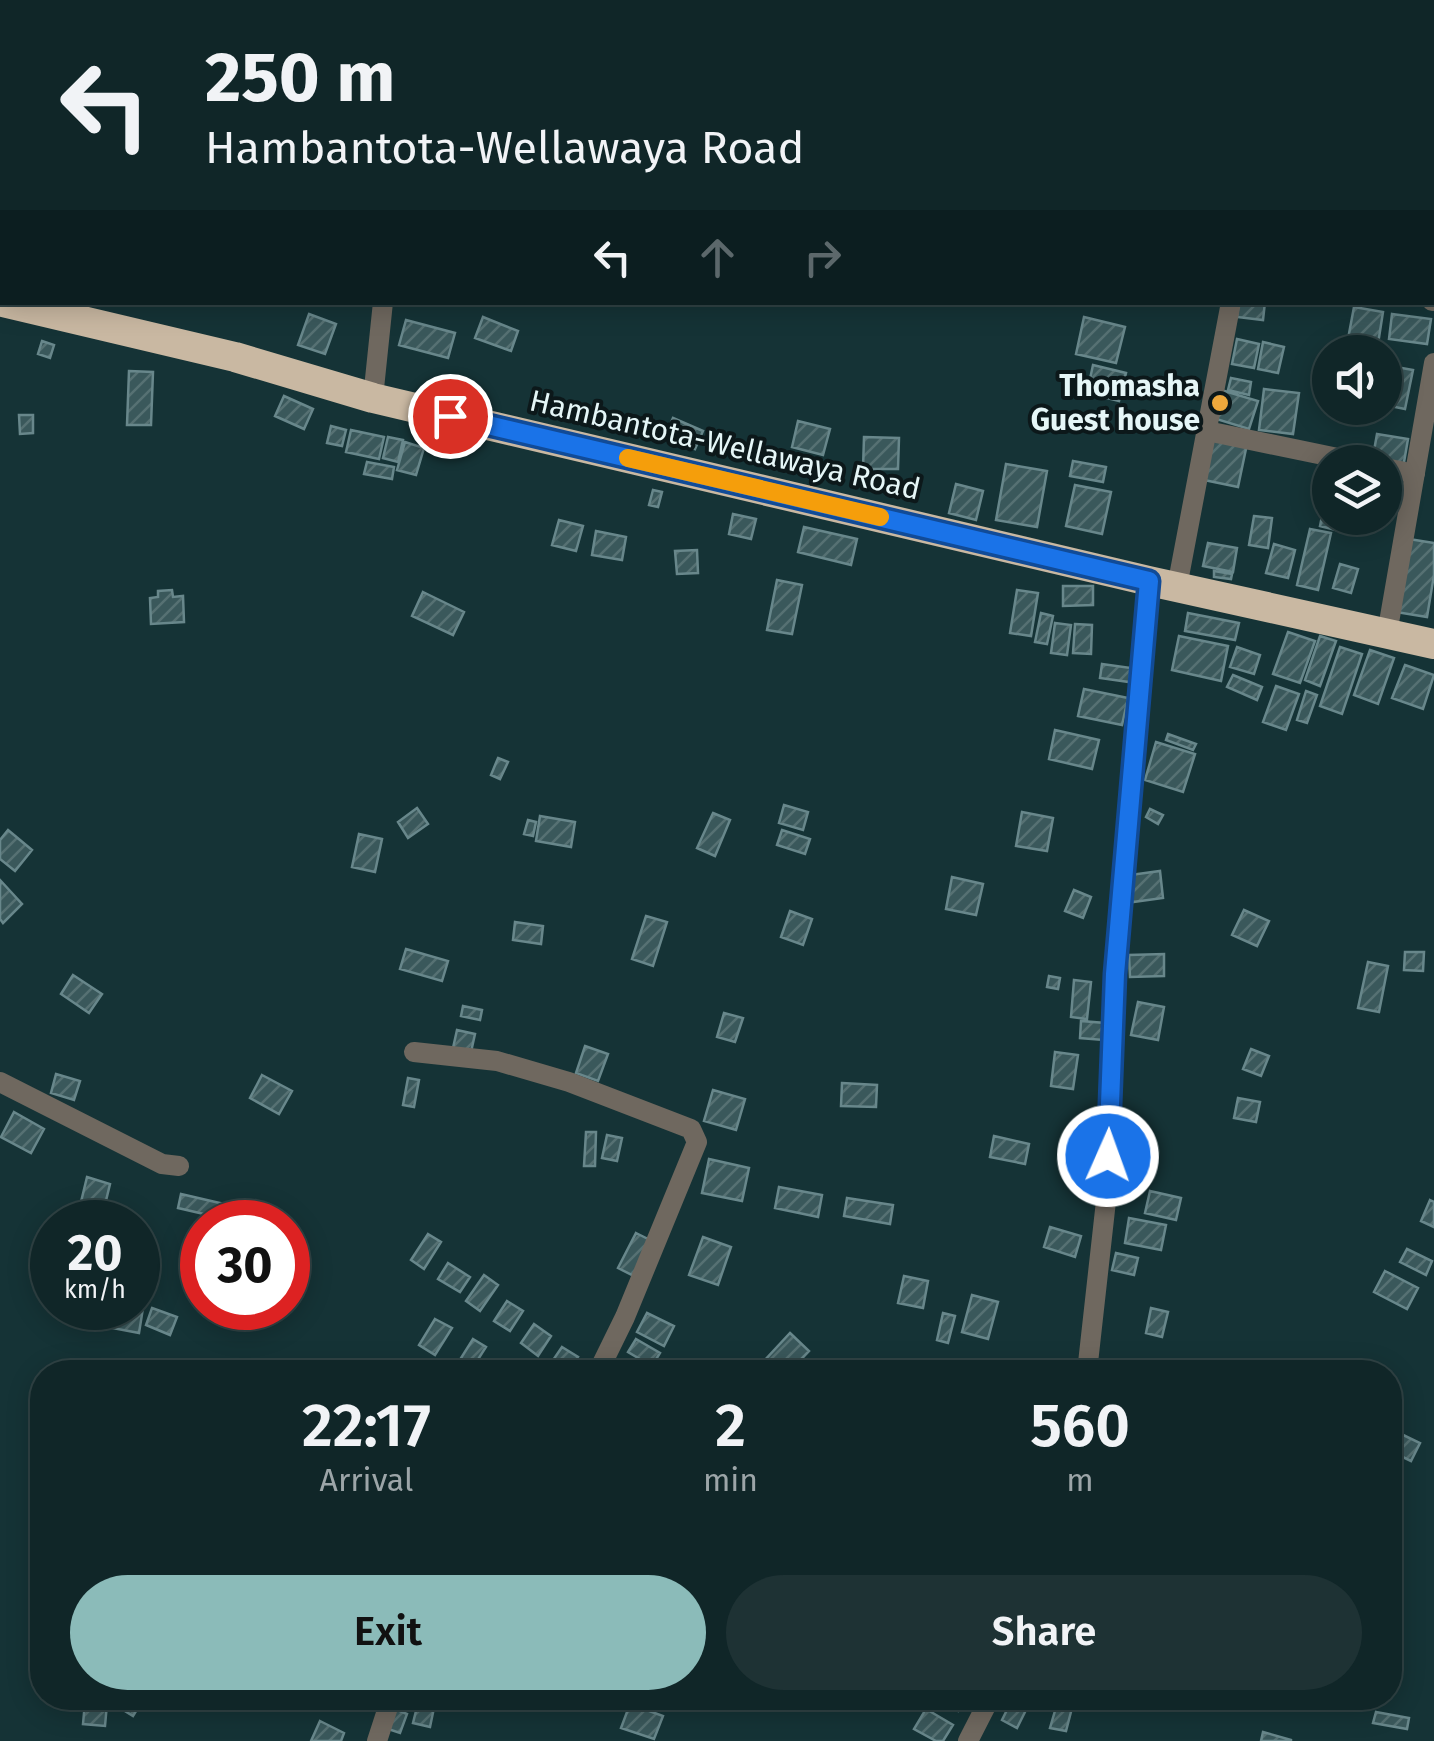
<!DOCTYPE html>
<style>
body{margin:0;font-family:"Fira Sans",sans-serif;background:#1e3234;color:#f1f3f6;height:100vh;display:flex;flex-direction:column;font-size:38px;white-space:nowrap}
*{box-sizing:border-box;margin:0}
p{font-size:32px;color:#9ca5a8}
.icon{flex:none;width:55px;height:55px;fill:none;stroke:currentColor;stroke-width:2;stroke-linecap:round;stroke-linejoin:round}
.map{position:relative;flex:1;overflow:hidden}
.side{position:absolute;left:30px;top:1360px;width:1372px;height:350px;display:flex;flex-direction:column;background:#102628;border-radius:40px;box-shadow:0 5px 25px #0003,0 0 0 2px #304345}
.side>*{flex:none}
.guide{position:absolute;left:0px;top:0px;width:1435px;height:305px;box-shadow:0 5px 25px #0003,0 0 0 2px #304345;background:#102628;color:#f1f3f6;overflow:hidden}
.controls{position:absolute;left:1312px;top:335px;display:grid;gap:20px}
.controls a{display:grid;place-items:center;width:90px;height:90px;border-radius:50%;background:#102628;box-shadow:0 5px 25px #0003,0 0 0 2px #304345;font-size:50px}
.speed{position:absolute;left:30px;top:1200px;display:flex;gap:20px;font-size:50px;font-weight:700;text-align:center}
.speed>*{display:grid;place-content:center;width:130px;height:130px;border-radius:50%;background:#102628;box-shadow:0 5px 25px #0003,0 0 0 2px #304345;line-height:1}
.speed small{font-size:25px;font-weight:400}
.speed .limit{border:15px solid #d22;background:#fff;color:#111}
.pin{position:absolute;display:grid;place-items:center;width:85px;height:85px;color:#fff;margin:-42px;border:5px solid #fff;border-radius:50%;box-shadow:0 2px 10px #0007}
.me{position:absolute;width:110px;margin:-55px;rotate:2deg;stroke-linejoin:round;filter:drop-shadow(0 0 8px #0008)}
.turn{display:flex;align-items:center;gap:35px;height:210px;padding:0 40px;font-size:45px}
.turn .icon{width:130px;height:130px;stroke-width:2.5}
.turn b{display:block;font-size:70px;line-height:85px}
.lanes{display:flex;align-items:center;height:95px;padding:0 40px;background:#0003;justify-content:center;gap:50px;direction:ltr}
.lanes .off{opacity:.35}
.eta{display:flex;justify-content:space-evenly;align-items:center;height:170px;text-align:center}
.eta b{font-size:60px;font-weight:600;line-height:70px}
.button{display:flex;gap:20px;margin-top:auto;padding:20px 40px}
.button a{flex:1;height:115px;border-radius:60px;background:#8bbbb9;color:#111;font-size:40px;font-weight:600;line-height:115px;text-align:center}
.button a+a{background:#1e3234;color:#f1f3f6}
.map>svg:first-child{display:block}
.building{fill:url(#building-hatch);stroke:#68878b;stroke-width:2.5}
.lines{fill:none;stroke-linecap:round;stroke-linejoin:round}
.minor{stroke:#6f685f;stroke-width:20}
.highway{stroke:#c9b8a2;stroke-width:30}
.route-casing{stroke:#114b97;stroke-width:25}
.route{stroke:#1a73e8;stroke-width:18}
.slow{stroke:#f59e0b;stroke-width:18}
.poi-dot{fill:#eea83c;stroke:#0c181a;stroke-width:4}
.labels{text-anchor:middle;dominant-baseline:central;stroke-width:8;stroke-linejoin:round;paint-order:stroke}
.poi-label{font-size:30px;font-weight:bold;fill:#e5f6f7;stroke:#0c181a;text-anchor:end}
.street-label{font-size:30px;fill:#e5f6f7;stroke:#0c181a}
</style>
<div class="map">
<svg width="1434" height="1741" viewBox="0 0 1434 1741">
<defs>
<pattern id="building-hatch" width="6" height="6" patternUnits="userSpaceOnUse" patternTransform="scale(2.5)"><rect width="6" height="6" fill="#3a585b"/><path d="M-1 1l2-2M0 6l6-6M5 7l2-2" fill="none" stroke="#567173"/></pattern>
</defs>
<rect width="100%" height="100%" fill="#153336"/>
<!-- building -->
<path class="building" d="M1239 302H1265L1263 320 1237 317Z
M1354 307 1383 312 1378 344 1348 339Z
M309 314 336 324 325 354 298 345Z
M1392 314 1431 319 1427 344 1389 339Z
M483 317 518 331 511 351 475 338Z
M1084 317 1125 327 1116 363 1076 354Z
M406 320 455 333 448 358 399 345Z
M1237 339 1259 344 1254 368 1232 364Z
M42 341 54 345 50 358 38 354Z
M1263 342 1284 347 1278 373 1258 369Z
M1093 365 1126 373 1119 401 1087 393Z
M1385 365 1413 370 1405 409 1385 405Z
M129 371 153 372 151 425H127Z
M1231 378 1251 382 1249 395 1228 390Z
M1264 389 1299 393 1293 434 1259 430Z
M1221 390 1258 401 1249 429 1213 418Z
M284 396 313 409 304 429 275 416Z
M19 415H33V433L20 434Z
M673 418 703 431 695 449 665 436Z
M798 421 830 429 823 455 792 447Z
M331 426 346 430 342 446 327 443Z
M351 430 384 437 379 459 346 452Z
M1377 434 1408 439 1403 468 1385 462H1372Z
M388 437 403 440 398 462 383 458Z
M864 437 899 438 898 469H863Z
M1212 437 1247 444 1238 487 1204 480Z
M405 442 424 448 416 475 397 470Z
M1073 461 1106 467 1103 482 1070 476Z
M367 462 394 467 392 479 364 474Z
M1006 464 1047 471 1037 527 996 520Z
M956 484 983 491 976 520 949 513Z
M1075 485 1111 492 1102 534 1066 526Z
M653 490 662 492 658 507 649 505Z
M1325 501 1330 502V518H1356L1352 534 1320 526Z
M733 514 756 519 751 539 729 534Z
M1254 516 1272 518 1268 548 1249 545Z
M559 520 583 526 576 551 552 545Z
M804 527 857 539 851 565 798 552Z
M1310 529 1331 533 1318 590 1297 585Z
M596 531 626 537 622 560 592 555Z
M1409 539 1434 543V575L1427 617 1396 612Z
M1208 543 1237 548 1233 572 1203 566Z
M1274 544 1295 550 1288 578 1266 573Z
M697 550 698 573 677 574 675 551Z
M1340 564 1358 569 1351 593 1333 588Z
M1214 571 1232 574 1231 579 1214 577Z
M777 580 802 585 792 634 767 630Z
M1063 586H1093V605L1063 606Z
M172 590 173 597 183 596 184 622 151 624 150 598 158 597V591Z
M1017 590 1038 593 1031 636 1010 633Z
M423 592 464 612 453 635 412 616Z
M1041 613 1053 616 1047 644 1035 642Z
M1188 613 1239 623 1235 640 1185 631Z
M1055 623 1071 625 1067 655 1051 653Z
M1075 624 1092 625 1091 654 1073 653Z
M1288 632 1315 641 1300 683 1273 674Z
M1179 636 1228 646 1221 681 1172 670Z
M1320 636 1336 641 1320 686 1305 680Z
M1237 647 1260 655 1254 674 1230 667Z
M1340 647 1362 654 1342 714 1320 706Z
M1370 650 1394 658 1378 704 1354 695Z
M1102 664 1131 668 1129 682 1100 678Z
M1405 665 1434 675 1423 709 1392 698Z
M1233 675 1262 687 1257 700 1227 687Z
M1276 686 1299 694 1286 730 1263 722Z
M1084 689 1128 698 1122 725 1078 716Z
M1306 691 1317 695 1307 723 1297 720Z
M1055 730 1099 740 1092 769 1049 759Z
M1168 734 1196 744 1193 750 1166 740Z
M1156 742 1195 754 1183 792 1145 780Z
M498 758 508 762 500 779 491 775Z
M784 805 808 812 803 830 779 823Z
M417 808 428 824 408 838 398 822Z
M1150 809 1163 815 1158 824 1146 817Z
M1022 812 1053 818 1047 851 1016 846Z
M713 813 730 820 715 856 697 848Z
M540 816 575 822 571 847 536 841Z
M528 820 536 822 533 836 524 834Z
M8 830 32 850 15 871 0 859V840Z
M782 830 810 839 805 854 777 845Z
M359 834 382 839 375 872 352 867Z
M1160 871 1163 898 1133 902 1130 875Z
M952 877 983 884 976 915 946 909Z
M0 880 22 904 3 923 0 919Z
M1074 890 1091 897 1083 918 1065 911Z
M1244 910 1269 921 1257 946 1232 935Z
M790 911 812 919 803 945 781 937Z
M646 916 667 922 653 966 632 959Z
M515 922 543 926 541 944 513 940Z
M406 949 448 961 442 981 400 969Z
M1405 952H1424L1423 971 1404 970Z
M1164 954V976L1130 977 1129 955Z
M1368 962 1388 966 1379 1012 1358 1008Z
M73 975 102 994 89 1013 61 994Z
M1049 976 1060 978 1058 989 1047 987Z
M1074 980 1091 982 1087 1019 1071 1017Z
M1138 1002 1164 1007 1158 1040 1131 1035Z
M463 1006 482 1010 480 1020 461 1016Z
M724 1013 743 1018 735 1042 717 1037Z
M1081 1021 1105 1023 1103 1040 1080 1038Z
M457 1030 475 1034 471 1052 453 1048Z
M585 1046 608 1054 598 1081 576 1073Z
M1251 1049 1269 1056 1261 1076 1243 1069Z
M1055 1052 1078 1055 1073 1089 1051 1086Z
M56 1074 80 1081 74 1100 51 1093Z
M262 1075 292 1091 279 1114 250 1098Z
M408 1078 419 1080 414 1107 403 1105Z
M842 1083 877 1085 876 1107 841 1106Z
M713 1090 745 1099 736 1130 704 1121Z
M1238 1098 1260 1102 1256 1122 1234 1118Z
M14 1112 44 1129 31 1153 1 1137Z
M586 1132H596L595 1166H584Z
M607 1135 622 1138 617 1161 602 1158Z
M994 1136 1029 1144 1025 1164 990 1157Z
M709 1159 749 1168 742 1201 702 1193Z
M87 1177 110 1184 104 1209 81 1202Z
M779 1187 822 1195 818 1217 775 1208Z
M1150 1191 1181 1198 1176 1220 1145 1213Z
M181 1194 224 1204 221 1218 178 1208Z
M847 1198 893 1205 890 1224 844 1216Z
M1430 1200 1434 1202V1227L1421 1221Z
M1129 1218 1166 1225 1161 1250 1125 1243Z
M1050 1227 1081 1236 1075 1257 1044 1247Z
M636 1233 652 1241 634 1276 618 1268Z
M428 1234 441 1242 424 1269 411 1260Z
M703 1237 731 1247 718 1285 689 1275Z
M1407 1249 1432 1261 1426 1275 1400 1262Z
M1116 1253 1138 1258 1134 1275 1112 1270Z
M448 1263 470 1277 460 1292 438 1279Z
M1385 1271 1418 1288 1407 1309 1374 1292Z
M484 1275 498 1285 480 1311 466 1301Z
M904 1276 928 1281 923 1308 898 1303Z
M972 1295 998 1302 988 1339 962 1332Z
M507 1301 523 1311 510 1331 494 1321Z
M138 1307 143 1308 139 1333 102 1326 105 1308Z
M152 1308 177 1317 170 1335 146 1325Z
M1151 1308 1168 1312 1162 1337 1146 1333Z
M647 1313 674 1326 664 1346 637 1332Z
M943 1313 955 1316 948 1343 937 1340Z
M435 1319 452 1328 435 1355 419 1345Z
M534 1324 551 1336 538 1356 521 1343Z
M790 1333 809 1351 789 1372H779L765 1360Z
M473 1339 486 1347 470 1372H467L456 1366Z
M636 1339 660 1353 652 1366 628 1352Z
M562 1347 578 1357 568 1372H559L549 1366Z
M1053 1364 1071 1368 1070 1372H1051Z
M1399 1433 1420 1443 1411 1461 1390 1451Z
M120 1698H144L133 1716 115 1705Z
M944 1698 962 1699 958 1711 941 1705Z
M1013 1698H1020L1030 1702 1017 1728 1002 1720Z
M419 1699 435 1703 430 1727 413 1723Z
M85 1702 107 1704 105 1726 83 1724Z
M630 1704 663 1716 654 1739 621 1728Z
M1057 1704 1072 1708 1066 1731 1050 1728Z
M395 1709 407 1714 400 1733 388 1729Z
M926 1709 953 1725 943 1741H936L914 1729Z
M1376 1712 1409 1718 1407 1729 1373 1723Z
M320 1721 344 1733 341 1741H311Z
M1263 1732 1291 1740V1741H1261Z"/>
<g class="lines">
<!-- minor -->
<path class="minor" d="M1319 0 1331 2
M406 2V0
M1432 24H1434
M1432 301H1434
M373 398 383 302
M1207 431 1357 462
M1385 468 1415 474
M1177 587 1231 302
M1387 634 1434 363
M414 1052 497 1061 569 1082 691 1129 697 1142 625 1317 598 1372
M0 1082 162 1164 179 1166
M1087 1372 1107 1192 1115 973 1149 581
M377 1741 391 1698
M968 1741 990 1698"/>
<!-- highway -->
<path class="highway" d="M3 302 235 357 373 398 1149 581 1434 644"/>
</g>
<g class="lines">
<defs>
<path id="route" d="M450 416 1149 581 1115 974 1108 1156"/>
</defs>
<!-- route casing -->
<use href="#route" class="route-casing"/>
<!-- route -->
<use href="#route" class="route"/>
<!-- slow -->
<path class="slow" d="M628 458 880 517"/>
</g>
<!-- markers -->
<circle class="poi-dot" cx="1220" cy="403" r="10"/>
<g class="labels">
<!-- poi labels -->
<g class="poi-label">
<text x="1200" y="386">Thomasha<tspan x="1200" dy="34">Guest house</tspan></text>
</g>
<!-- street labels -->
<g class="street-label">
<text transform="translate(725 445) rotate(13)">Hambantota-Wellawaya Road</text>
</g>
</g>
</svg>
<div class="controls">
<a><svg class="icon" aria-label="sound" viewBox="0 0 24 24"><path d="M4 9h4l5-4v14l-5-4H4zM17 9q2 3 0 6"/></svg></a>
<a><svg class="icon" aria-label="layers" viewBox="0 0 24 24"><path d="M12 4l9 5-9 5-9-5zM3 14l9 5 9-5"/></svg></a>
</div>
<div class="speed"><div>20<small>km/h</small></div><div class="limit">30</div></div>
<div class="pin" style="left:450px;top:416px;background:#d93025"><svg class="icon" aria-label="arrive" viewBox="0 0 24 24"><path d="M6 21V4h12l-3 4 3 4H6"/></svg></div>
<svg class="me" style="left:1108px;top:1156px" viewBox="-20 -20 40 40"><circle r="17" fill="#1a73e8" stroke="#fff" stroke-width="3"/><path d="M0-11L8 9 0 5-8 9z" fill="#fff"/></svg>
<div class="guide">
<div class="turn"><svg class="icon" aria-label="left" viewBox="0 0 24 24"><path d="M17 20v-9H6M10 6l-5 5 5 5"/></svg><div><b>250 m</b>Hambantota-Wellawaya Road</div></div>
<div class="lanes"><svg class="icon" aria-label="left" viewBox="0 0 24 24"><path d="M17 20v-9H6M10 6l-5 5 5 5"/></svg><svg class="icon off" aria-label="ahead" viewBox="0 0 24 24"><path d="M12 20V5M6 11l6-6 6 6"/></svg><svg class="icon off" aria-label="right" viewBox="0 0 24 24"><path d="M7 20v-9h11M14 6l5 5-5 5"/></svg></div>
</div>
<section class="side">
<div class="eta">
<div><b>22:17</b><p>Arrival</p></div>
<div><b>2</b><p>min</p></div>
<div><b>560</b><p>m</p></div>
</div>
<div class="button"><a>Exit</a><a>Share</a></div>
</section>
</div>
